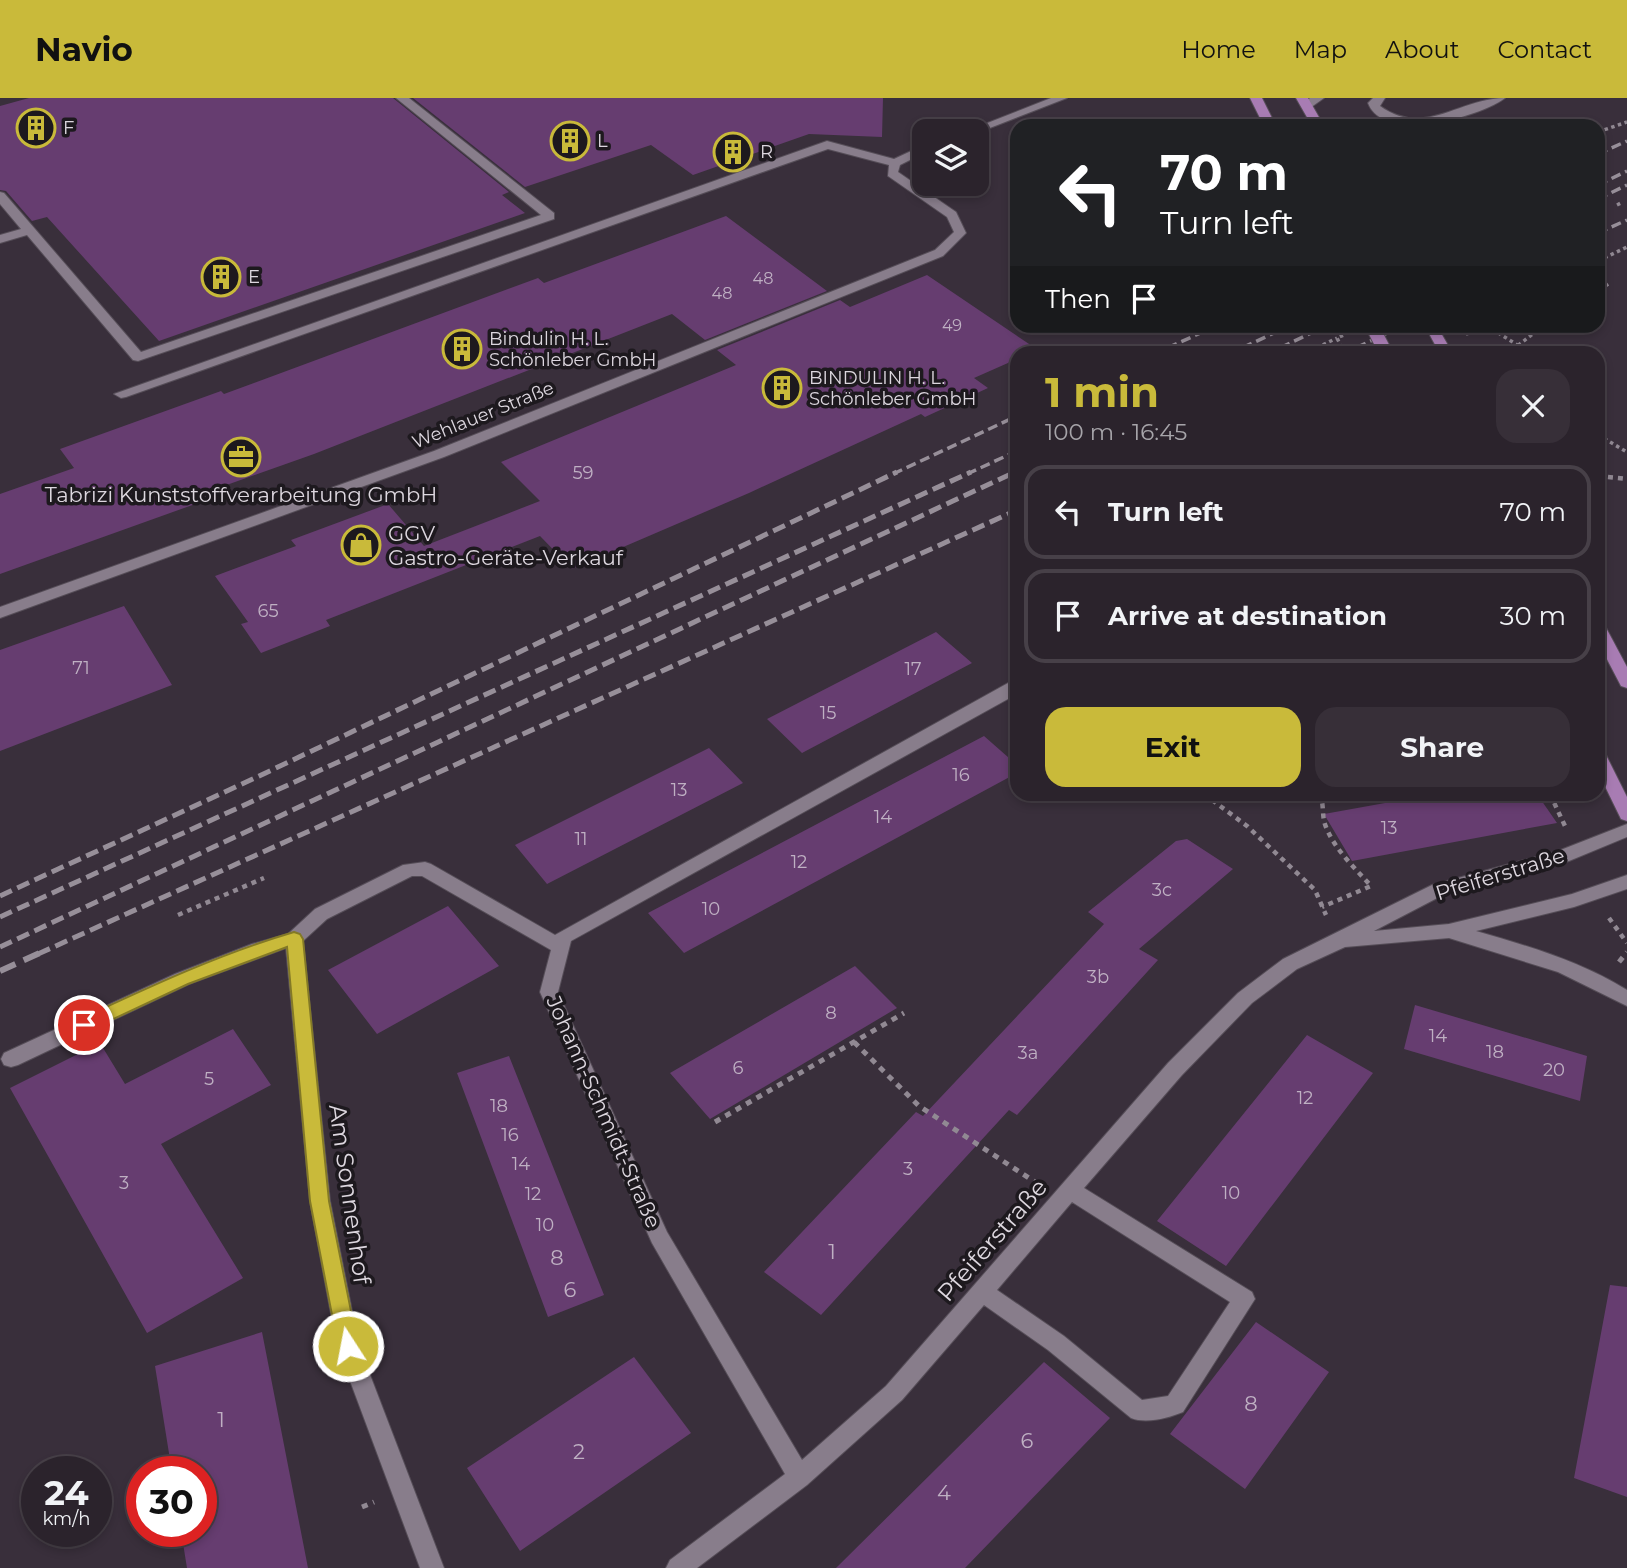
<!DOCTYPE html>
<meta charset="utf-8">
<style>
body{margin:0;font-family:Montserrat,sans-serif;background:#372f38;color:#f1f3f6;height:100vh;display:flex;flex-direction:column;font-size:26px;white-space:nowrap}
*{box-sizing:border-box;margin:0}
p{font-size:23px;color:#a6a4a9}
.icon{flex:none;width:38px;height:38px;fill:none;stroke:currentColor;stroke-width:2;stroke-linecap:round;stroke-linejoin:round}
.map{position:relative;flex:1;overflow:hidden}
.side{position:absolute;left:1010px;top:248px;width:595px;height:455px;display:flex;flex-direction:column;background:#2b232c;border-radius:21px;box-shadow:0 4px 10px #0003,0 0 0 2px #474048}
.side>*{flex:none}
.hud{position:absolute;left:1010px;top:21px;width:595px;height:214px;border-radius:21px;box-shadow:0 4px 10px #0003,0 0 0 2px #474048;background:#202124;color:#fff;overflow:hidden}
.controls{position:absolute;left:912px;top:21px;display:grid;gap:14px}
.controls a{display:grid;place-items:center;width:77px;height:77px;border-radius:14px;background:#2b232c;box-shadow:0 4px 10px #0003,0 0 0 2px #474048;font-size:35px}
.speed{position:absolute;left:21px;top:1358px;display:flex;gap:14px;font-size:35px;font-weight:700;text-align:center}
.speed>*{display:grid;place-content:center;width:91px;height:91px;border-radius:50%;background:#2b232c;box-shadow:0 4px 10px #0003,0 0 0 2px #474048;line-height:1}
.speed small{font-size:18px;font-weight:400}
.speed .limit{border:10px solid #d22;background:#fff;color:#111}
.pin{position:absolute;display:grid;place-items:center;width:60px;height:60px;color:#fff;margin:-30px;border:4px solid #fff;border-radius:50%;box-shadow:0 2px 7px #0007}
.me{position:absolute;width:77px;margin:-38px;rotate:349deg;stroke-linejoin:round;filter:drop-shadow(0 0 5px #0008)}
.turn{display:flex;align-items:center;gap:24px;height:147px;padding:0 35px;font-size:32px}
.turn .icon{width:91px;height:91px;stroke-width:2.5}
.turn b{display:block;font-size:49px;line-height:60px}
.then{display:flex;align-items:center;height:66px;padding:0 35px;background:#0003;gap:14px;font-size:26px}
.round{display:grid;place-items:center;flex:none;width:74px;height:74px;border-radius:21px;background:#372f38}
.head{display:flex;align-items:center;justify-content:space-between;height:119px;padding:0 35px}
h1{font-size:42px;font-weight:700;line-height:52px;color:#c9ba3a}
.primary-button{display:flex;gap:14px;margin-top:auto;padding:14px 35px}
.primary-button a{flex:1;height:80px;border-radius:21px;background:#c9ba3a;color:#111;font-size:28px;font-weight:700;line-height:80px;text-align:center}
.primary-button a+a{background:#372f38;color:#f1f3f6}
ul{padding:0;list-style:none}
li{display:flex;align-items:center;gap:21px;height:94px;margin:0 14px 10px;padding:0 21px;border:4px solid #474048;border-radius:21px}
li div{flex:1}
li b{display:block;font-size:26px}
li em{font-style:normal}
header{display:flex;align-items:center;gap:42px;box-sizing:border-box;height:98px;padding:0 35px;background:#c9ba3a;color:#111}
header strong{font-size:33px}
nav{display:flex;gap:38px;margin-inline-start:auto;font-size:24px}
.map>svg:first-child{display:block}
.building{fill:#663d70}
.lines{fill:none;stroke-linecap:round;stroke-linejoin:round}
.minor-casing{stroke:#554d57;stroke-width:2}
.major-casing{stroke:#554d57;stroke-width:2}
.path-far2{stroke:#918993;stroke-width:3.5;stroke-dasharray:3.5 3.5;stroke-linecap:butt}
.path-far1{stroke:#918993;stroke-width:4.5;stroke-dasharray:5 5;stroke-linecap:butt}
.path{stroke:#918993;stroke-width:5;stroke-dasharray:6 6;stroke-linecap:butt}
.minor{fill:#887d8b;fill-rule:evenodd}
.major{fill:#a87cb3;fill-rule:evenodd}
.rail-far2{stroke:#978f99;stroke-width:3.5;stroke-dasharray:10 5;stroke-linecap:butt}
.rail-far1{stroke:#978f99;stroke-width:5;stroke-dasharray:13 6;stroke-linecap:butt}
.rail{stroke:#978f99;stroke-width:6;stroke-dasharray:17 9;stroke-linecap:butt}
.major-bridge-casing{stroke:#554d57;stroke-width:15;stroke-linecap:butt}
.path-bridge{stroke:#918993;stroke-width:3.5;stroke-dasharray:3.5 3.5;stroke-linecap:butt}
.major-bridge{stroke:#a87cb3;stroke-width:13}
.route{fill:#c9ba3a;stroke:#837926;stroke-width:2}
.labels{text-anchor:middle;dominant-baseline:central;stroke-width:7;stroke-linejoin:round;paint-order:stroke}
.far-number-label{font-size:16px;fill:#bfb0c3}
.far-poi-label{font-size:18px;fill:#ddd7df;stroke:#1d191e;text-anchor:start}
.far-street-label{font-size:18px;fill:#ddd7df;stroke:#1d191e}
.number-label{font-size:18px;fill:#bfb0c3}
.poi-label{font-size:21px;fill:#ddd7df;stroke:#1d191e}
.street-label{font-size:21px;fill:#ddd7df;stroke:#1d191e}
.near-number-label{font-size:21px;fill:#bfb0c3}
.near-street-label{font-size:24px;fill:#ddd7df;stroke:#1d191e}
</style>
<header>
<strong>Navio</strong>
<nav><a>Home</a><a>Map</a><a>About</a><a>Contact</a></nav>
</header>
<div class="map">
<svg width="1627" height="1470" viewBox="0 0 1627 1470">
<rect width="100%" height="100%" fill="#392f3b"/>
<!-- building -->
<path class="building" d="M29 0H393L509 94 502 97 525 115 159 243 47 119 32 123 6 93 0 92V8Z
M413 0H883L882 39 809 36 693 77 651 47 525 89Z
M726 118 827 193 705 242 672 216 314 356 193 399 198 405 0 476V396L74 370 60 351 221 293 224 296 538 180 544 185Z
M927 177 1038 252 1029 256H1017V261L974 280 988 290 925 319 921 316 749 395 572 471 540 438 326 522 330 528 261 555 241 526 248 524 215 478 296 448 291 442 388 406 424 448 540 403 501 364 736 267 717 252 840 202 850 209Z
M124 508 172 587 0 653V552Z
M936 534 972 565 802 655 767 621Z
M984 638 1017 667V675L684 855 648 815Z
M709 650 743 685 547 786 515 747Z
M1435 696H1537L1557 725 1352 763 1324 716Z
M1187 741 1233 771 1139 851 1158 862 1017 1017 1009 1012 821 1217 764 1174 916 1014 923 1018 1104 826 1088 814 1176 743Z
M448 808 499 868 377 936 328 872Z
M855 868 897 910 710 1021 670 975Z
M1415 907 1587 958 1580 1003 1404 951Z
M233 931 271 987 161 1046 243 1180 147 1235 10 990 100 945 125 986Z
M1307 937 1373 975 1226 1168 1157 1123Z
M509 958 604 1197 548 1219 457 975Z
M1610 1187 1627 1189V1399L1574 1380Z
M1256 1224 1329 1274 1245 1391 1170 1336Z
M262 1234 308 1470H187L181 1433H201V1374H172L155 1268Z
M634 1259 691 1335 520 1453 467 1370Z
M1044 1264 1110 1320 965 1470H836Z"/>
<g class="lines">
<defs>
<path id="minor" d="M396 0H409L554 115V121L138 263 133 262 27 137 0 145V137L21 131 0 106V94L4 95 141 254 541 117Z
M1051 0H1067L977 35 967 33Z
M1310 0H1324L1310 10H1302V6Z
M1373 0H1385L1380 8C1425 40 1459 0 1505 0 1481 19 1383 46 1368 5Z
M827 43 894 61 924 47V55L900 67 898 74 956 114 966 135 943 158 444 359 0 520V509L434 353 935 152 954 134 947 119 888 78 889 67 828 51 126 299 121 300 114 296Z
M1017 580V596L571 843 558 894 667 1134 802 1362 886 1288 1168 965 1238 895 1283 861 1432 787 1558 753 1627 726V739L1569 763 1443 797 1374 833 1449 826 1572 796 1627 777V791L1574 809 1476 833C1528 848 1580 863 1627 892V908L1558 874 1449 840 1345 849 1297 871 1252 905 1182 977 1084 1090 1252 1194 1255 1201 1183 1314C1169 1320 1146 1326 1131 1320L1048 1252 984 1207 902 1302 807 1387 697 1470H666L670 1462 785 1376 652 1145 540 894 551 852 422 778H412L327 821 303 843 330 1103 359 1248 444 1470H420L337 1248 310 1103 286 850 189 886 18 967 11 969 4 967 1 961 4 955 175 876 252 846 288 836 315 811 403 767 425 764 431 766 555 837ZM1072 1104 1230 1204 1168 1298 1142 1302 1064 1238 997 1192Z"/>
<path id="major" d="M1250 0H1262L1276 28H1264Z
M1296 0H1308L1324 28H1312Z
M1425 228H1437L1453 256H1440Z
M1598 525 1604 526 1627 569V590L1621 588 1598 544Z
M1598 651 1604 653 1627 699V723L1621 721 1598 674Z"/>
</defs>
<!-- minor casing -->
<use href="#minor" class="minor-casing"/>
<!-- major casing -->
<use href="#major" class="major-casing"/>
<!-- path-far2 -->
<path class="path-far2" d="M1598 34 1627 24
M1617 107 1623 104
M1598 163 1627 149
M1598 174 1608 189 1598 195
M1492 231 1527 253
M1466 236 1498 228
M1281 253 1284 256
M1304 256 1337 240
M1507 256 1543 228
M1598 337 1627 354"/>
<!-- path-far1 -->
<path class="path-far1" d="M1598 378 1627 381
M1012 536 1017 534
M1204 696 1247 728 1315 792 1326 817
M1319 696C1325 705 1321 718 1326 729 1335 752 1355 770 1371 788L1322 809
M1550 696 1565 728
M178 817 264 780
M1609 820 1627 845"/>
<!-- path -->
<path class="path" d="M1619 864 1627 854
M854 944 919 1008 1035 1084
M715 1024 904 915
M362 1409 374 1404"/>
<!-- minor -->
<use href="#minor" class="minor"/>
<!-- major -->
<use href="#major" class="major"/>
<!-- rail-far2 -->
<path class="rail-far2" d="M1598 56 1627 43
M1598 87 1627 73
M1598 101 1627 87
M1598 135 1627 122
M1154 256 1216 228
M1229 256 1289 228
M1267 256 1326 228
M1343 256 1402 228
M893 376 1017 318
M967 376 1017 353
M1011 376 1017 373"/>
<!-- rail-far1 -->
<path class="rail-far1" d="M0 798 255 680 897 374
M0 819 971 374
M0 849 1015 374
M38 856 1017 412"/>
<!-- rail -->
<path class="rail" d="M0 873 42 854"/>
<defs>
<path id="major-bridge" d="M1372 228 1386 255"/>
</defs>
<!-- major-bridge casing -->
<use href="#major-bridge" class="major-bridge-casing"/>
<!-- path-bridge -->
<path class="path-bridge" d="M1345 256 1337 240 1346 236"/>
<!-- major-bridge -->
<use href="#major-bridge" class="major-bridge"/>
</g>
<!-- route -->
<path class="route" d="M294 834 300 836 303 841 329 1103 358 1248 355 1254 348 1257 341 1254 338 1248 310 1103 287 849 188 886 90 932H78L75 927 78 922C149 889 219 856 294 834Z"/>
<!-- icons -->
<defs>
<symbol id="building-ring" viewBox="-11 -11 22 22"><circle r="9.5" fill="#1d191e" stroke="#c9ba3a" stroke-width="1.5"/><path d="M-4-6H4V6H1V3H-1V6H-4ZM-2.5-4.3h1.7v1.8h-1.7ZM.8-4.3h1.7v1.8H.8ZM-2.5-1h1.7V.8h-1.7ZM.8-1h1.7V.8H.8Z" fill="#c9ba3a"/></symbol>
<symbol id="office-ring" viewBox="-11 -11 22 22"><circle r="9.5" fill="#1d191e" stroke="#c9ba3a" stroke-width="1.5"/><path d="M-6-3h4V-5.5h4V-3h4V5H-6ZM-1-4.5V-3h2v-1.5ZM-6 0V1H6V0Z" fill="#c9ba3a"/></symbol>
<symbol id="shop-ring" viewBox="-11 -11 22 22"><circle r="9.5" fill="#1d191e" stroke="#c9ba3a" stroke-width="1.5"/><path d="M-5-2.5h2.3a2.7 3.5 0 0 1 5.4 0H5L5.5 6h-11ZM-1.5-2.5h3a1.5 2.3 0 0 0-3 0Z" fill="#c9ba3a"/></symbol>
</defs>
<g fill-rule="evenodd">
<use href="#building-ring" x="14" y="8" width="44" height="44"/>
<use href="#building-ring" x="548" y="21" width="44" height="44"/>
<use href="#building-ring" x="711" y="32" width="44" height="44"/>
<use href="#building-ring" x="199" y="157" width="44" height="44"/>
<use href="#building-ring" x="440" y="229" width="44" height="44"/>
<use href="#building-ring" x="760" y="268" width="44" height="44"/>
<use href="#office-ring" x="219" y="337" width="44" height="44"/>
<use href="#shop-ring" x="339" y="425" width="44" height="44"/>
</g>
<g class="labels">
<!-- far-number labels -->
<g class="far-number-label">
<text x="763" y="180">48</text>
<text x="722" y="195">48</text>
<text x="952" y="227">49</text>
</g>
<!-- far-poi labels -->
<g class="far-poi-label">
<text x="63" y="30">F</text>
<text x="597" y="43">L</text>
<text x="760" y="54">R</text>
<text x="248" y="179">E</text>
<text x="489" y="241">Bindulin H. L.<tspan x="489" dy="21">Schönleber GmbH</tspan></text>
<text x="809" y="280">BINDULIN H. L.<tspan x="809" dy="21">Schönleber GmbH</tspan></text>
</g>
<!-- far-street labels -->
<g class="far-street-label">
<text transform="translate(483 317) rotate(-22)">Wehlauer Straße</text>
</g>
<!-- number labels -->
<g class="number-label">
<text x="583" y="375">59</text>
<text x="268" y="513">65</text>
<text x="81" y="570">71</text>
<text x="913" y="571">17</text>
<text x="828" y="615">15</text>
<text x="961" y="677">16</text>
<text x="679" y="692">13</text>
<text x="883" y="719">14</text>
<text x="1389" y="730">13</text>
<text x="581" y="741">11</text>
<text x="799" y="764">12</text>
<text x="1162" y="792">3c</text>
<text x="711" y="811">10</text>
<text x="1098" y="879">3b</text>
<text x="831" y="915">8</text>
<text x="1438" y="938">14</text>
<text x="1495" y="954">18</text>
<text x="1028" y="955">3a</text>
<text x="738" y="970">6</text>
<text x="1554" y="972">20</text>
<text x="209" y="981">5</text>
<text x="1305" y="1000">12</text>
<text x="499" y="1008">18</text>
<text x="510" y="1037">16</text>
<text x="521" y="1066">14</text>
<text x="908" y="1071">3</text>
<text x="124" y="1085">3</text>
<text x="1231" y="1095">10</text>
<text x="533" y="1096">12</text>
<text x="545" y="1127">10</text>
</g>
<!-- poi labels -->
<g class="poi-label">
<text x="241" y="396">Tabrizi Kunststoffverarbeitung GmbH</text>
<text x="388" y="435" text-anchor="start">GGV<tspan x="388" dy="24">Gastro-Geräte-Verkauf</tspan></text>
</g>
<!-- street labels -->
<g class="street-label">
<text transform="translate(1500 776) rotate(-17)">Pfeiferstraße</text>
<text transform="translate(604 1014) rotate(66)">Johann-Schmidt-Straße</text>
</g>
<!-- near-number labels -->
<g class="near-number-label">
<text x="832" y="1153">1</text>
<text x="557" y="1159">8</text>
<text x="570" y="1191">6</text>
<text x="1251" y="1305">8</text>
<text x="221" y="1321">1</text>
<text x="1027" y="1342">6</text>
<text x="579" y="1353">2</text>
<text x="944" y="1394">4</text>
</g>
<!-- near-street labels -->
<g class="near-street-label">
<text transform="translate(350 1096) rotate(82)">Am Sonnenhof</text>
<text transform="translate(992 1142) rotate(-49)">Pfeiferstraße</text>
</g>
</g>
</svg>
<div class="controls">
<a><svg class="icon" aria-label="layers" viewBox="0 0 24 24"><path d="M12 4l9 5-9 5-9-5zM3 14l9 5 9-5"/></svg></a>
</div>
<div class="speed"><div>24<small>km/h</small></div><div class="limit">30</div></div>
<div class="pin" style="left:84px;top:927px;background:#d93025"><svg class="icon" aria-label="arrive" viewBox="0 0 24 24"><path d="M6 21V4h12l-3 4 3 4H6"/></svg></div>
<svg class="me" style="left:348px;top:1248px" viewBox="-20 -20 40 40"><circle r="17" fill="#c9ba3a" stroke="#fff" stroke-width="3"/><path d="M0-11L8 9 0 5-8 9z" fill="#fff"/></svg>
<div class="hud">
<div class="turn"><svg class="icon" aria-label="left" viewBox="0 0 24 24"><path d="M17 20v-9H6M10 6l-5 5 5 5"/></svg><div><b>70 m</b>Turn left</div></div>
<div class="then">Then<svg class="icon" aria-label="arrive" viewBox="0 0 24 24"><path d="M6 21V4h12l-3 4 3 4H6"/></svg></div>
</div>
<section class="side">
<div class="head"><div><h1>1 min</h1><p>100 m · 16:45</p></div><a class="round"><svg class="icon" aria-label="close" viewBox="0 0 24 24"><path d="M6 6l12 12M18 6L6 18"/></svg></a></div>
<ul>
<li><svg class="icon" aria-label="left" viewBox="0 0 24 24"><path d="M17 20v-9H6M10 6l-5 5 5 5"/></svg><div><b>Turn left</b></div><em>70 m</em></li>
<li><svg class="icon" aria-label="arrive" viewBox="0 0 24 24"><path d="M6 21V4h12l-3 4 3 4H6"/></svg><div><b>Arrive at destination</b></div><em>30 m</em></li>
</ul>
<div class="primary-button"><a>Exit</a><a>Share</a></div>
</section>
</div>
